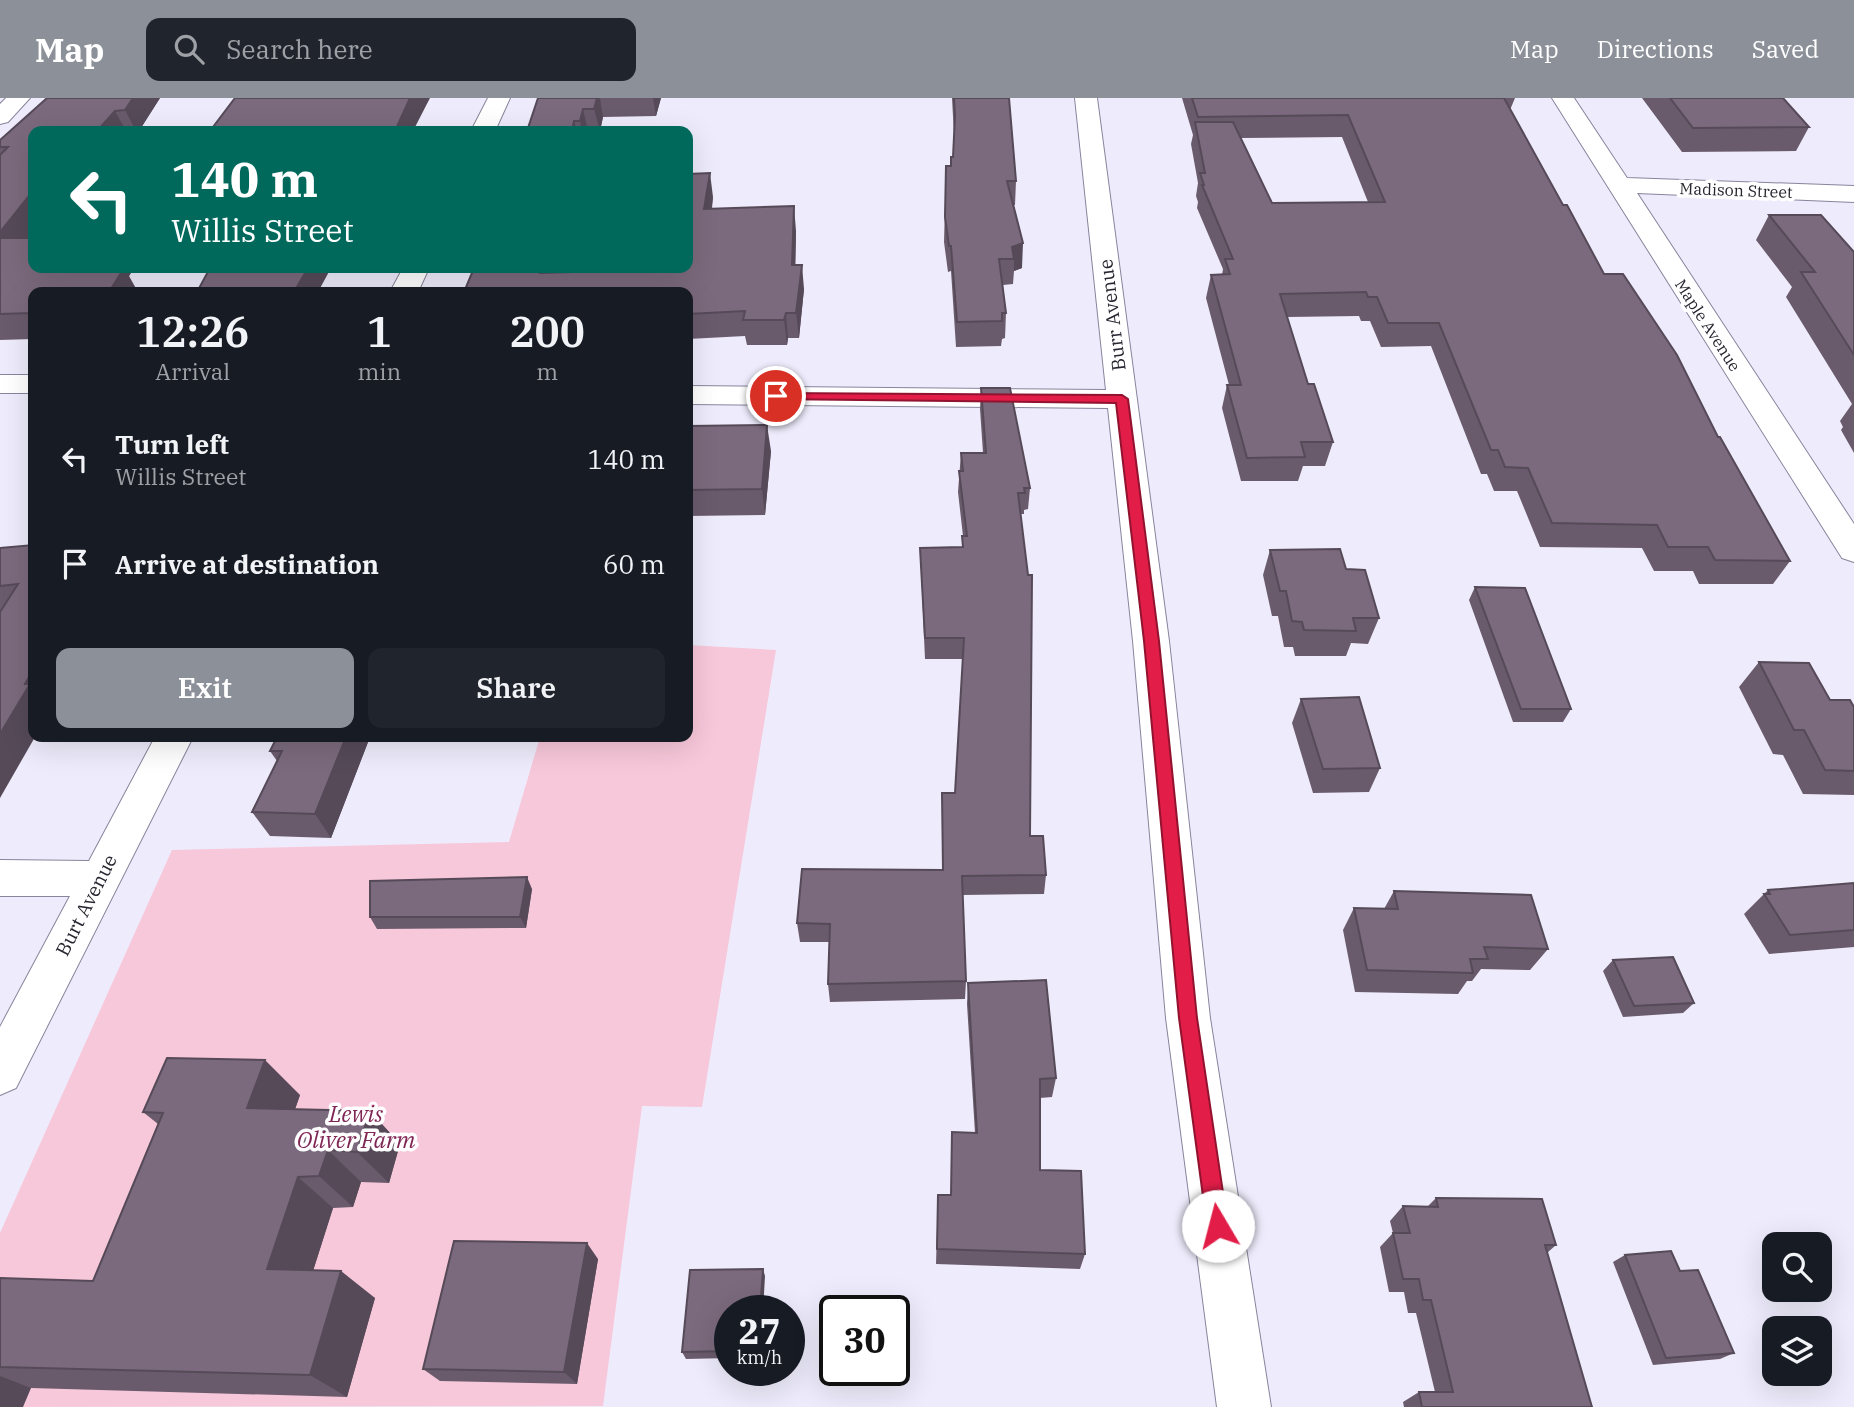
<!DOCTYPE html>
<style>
body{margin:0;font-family:"IBM Plex Serif",serif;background:#20242c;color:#f1f3f6;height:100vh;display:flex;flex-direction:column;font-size:26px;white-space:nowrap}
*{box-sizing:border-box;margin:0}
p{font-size:23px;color:#9ea1a6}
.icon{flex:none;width:38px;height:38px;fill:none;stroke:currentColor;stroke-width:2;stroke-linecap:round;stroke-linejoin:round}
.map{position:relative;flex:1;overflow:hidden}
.sheet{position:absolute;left:28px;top:189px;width:665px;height:455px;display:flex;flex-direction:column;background:#171b24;border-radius:14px;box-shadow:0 7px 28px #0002}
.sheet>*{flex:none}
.guide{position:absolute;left:28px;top:28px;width:665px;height:147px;border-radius:14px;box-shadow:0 7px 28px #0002;background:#00695c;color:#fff;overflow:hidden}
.controls{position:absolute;left:1762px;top:1134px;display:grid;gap:14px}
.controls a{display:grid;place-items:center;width:70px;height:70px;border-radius:14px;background:#171b24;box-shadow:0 7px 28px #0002;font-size:35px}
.speed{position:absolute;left:714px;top:1197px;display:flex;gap:14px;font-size:35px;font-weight:700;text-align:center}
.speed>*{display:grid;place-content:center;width:91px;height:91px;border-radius:50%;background:#171b24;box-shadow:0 7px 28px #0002;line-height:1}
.speed small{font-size:18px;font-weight:400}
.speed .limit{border:4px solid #111;border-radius:10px;background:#fff;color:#111}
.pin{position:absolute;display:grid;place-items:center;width:60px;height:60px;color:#fff;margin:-30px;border:4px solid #fff;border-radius:50%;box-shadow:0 2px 7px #0007}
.me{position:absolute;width:77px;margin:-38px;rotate:352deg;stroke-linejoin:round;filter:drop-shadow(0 0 5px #0008)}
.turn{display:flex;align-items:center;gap:24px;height:147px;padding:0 28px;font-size:32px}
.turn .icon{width:91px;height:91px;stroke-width:2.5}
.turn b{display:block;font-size:49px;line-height:60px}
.eta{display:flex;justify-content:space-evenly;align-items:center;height:119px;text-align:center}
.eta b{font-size:42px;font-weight:600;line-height:49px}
.action{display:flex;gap:14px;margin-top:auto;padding:14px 28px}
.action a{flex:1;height:80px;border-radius:14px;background:#8c9099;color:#fff;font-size:28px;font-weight:600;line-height:80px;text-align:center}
.action a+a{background:#20242c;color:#f1f3f6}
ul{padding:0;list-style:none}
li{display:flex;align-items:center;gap:21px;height:105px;padding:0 28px}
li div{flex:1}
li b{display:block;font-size:26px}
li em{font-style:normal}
header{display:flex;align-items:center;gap:42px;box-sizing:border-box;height:98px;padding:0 35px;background:#8c9099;color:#fff}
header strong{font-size:33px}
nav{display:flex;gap:38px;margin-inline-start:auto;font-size:24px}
.search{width:490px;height:63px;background:#20242c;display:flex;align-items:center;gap:18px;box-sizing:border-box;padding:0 24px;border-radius:14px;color:#9ea1a6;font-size:26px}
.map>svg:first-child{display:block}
.green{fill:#f7c7da}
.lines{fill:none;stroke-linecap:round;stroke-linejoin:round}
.street-casing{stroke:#87849c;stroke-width:2}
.street{fill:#fff;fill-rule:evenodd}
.wall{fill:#6a5b6c;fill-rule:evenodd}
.shaded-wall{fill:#564a58}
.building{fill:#7b6a7d;stroke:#564a58;stroke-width:2}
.route{fill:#e11d48;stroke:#92132f;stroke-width:2}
.labels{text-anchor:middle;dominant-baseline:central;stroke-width:7;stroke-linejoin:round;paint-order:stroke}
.far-street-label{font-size:16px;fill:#272630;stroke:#fff}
.street-label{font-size:19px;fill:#272630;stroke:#fff}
.near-park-label{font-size:23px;font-style:italic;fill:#7f2654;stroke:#fff}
</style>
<header>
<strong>Map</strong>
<div class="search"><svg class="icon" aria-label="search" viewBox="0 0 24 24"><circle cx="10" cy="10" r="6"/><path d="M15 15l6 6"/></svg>Search here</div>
<nav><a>Map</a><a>Directions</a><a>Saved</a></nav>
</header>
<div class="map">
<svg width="1854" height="1309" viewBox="0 0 1854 1309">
<rect width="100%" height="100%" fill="#eeecfc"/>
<!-- green -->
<path class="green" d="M688 547 776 552 702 1009 642 1008 603 1308 0 1309V1135L172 752 509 744 540 639H688Z"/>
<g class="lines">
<defs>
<path id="street" d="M6 0H30L8 24 0 26V6Z
M488 0H510L495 33H471Z
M1075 0H1097L1169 543 1210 920 1271 1309H1217L1166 920 1133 543 1108 310 688 306V288L1106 292Z
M1552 0H1574L1627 80 1854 88V104L1637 95 1854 426V464L1842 460Z
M403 170H429L418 194H390Z
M0 277H33V295H0Z
M155 639H193L16 990 0 997V929L70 798H0V762L89 763Z"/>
</defs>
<!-- street casing -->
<use href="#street" class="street-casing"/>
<!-- street -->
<use href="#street" class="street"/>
</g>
<!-- wall -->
<path class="wall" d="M47 0H160L139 33H33V136L30 140 134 170 129 178 33 194V241L0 242V42Z
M538 0H661L656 18 603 19 600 33H527Z
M952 0H1009L1016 83 1015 107H1014L1022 170 1014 173 1013 186 1003 187 1006 215 1005 240 1002 241 1001 248 956 249 951 173 948 174 944 144 946 68H951L953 59 954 37Z
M1182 0H1515L1510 12 1563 107 1604 176 1718 339 1790 463 1773 486H1699L1693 473H1654L1642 450 1540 449 1517 393H1494L1487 376H1481L1431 248 1381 249 1370 223H1361L1359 218 1287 219 1308 286 1333 344 1325 368H1303L1298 383H1241L1222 310 1227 287H1229L1206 200 1211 177H1222L1223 171 1197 110 1198 104 1196 98 1198 85 1191 46 1193 37ZM1342 39 1368 104 1272 105 1240 40Z
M1642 0H1783L1809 29 1796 53 1682 54Z
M713 99 712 111 796 133 795 167 804 191 799 240H788L787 247H747L745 238 688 241V194L474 170H549L551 175 646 172Z
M1769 117 1854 154V355L1841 332 1843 329 1840 323 1852 306 1786 199 1792 189 1756 142Z
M981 290 1030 390 1028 411 1024 412V416H1020L1030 738 1046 777 1044 796 962 797 966 883 965 901 830 904 828 886 829 844H800L797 825 942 772V695H955L963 561H925L920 450 962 449V438H963L958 394 961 355H983L980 311Z
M688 328 771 353 765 417 688 418Z
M33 447 0 700V450Z
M1270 452 1346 471 1379 520 1368 546 1351 545 1346 558H1295L1293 549H1284L1278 518H1272L1263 477Z
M1475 489 1571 611 1563 624H1513L1469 502Z
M1759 564 1830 602 1854 609V697L1803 696 1783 657 1773 656 1739 589Z
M1301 601 1380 670 1369 694 1313 695 1292 625Z
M277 639H370L331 740 270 738 252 714 277 663 270 653Z
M1854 785V849L1769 856 1744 816 1768 792Z
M532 791 526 830 377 831 370 819Z
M1394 793 1548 851 1530 872 1481 871 1472 883H1467L1458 896 1355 894 1343 832 1354 810 1384 811Z
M1613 862 1694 905 1683 915 1623 919 1603 873Z
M968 885 1056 980 1052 999 1040 1000V1072L1085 1156 1080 1171 936 1166 938 1097H950L975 1035 967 906Z
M300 997 295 1011 370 1013 400 1046 389 1085 361 1084 353 1109 333 1110 313 1173 375 1200 347 1299 31 1290 0 1309V1180L93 1183 158 1026 143 1014Z
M1436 1100 1556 1147 1547 1155 1592 1309H1404L1403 1304 1419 1294H1435L1416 1215H1408L1404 1194H1389L1380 1149 1393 1135 1390 1123 1403 1108 1427 1109Z
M1625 1157 1680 1173 1734 1255 1720 1261 1653 1267 1613 1164Z
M598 1161 577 1286 440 1283 423 1271Z
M765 1178 730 1213V1260L686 1261 682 1254Z"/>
<!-- shaded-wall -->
<path class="shaded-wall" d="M133 0H160L139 33H136L125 12Z
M410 0H430L413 33H395Z
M597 0H600L603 19 600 33 594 11Z
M653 0H661L656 18Z
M583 11 588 33H582L580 23Z
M115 13 126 33H97Z
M574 23 577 33H572Z
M710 75 713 99 708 136 704 111Z
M33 93V136L10 165 0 149V134Z
M794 108 796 133 795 191 792 167Z
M1023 145 1022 170 1014 173V161L1012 149Z
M802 167 804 191 799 240 796 215Z
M106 170H134L129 178 138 194H109Z
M308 170H331L318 194H294Z
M538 170H549L553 184H542Z
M786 215 788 240 787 247 784 222Z
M767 327 771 353 765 417 762 391Z
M33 572V639H35L0 700V636L25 586Z
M346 639H370L331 740 315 716Z
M527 779 532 791 526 830 520 819Z
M265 962 300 997 284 1043 247 1010Z
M370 1013 400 1046 389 1085 357 1054Z
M328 1052 361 1084 353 1109 319 1078Z
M298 1079 333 1110 305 1198 267 1171Z
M587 1145 598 1161 577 1286 564 1274Z
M763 1171 765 1178 763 1213H760Z
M341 1173 375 1200 347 1299 310 1277Z
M0 1278 31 1290 23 1309H0Z"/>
<!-- building -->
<path class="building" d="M47 0H133L125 12 115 13 97 33H33V93L0 134V57L8 49H0V42Z
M235 0H410L395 33H210Z
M538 0H597L594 11H583L580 23H574L572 33H527Z
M954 0H1009L1016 83H1007L1023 145 1012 149 1014 161H999L1006 215H1002V223L957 224 951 148H949L945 119 946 68H951V59H953L955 18Z
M1192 0H1504L1563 107H1567L1604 176H1623L1677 257 1718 339H1720L1790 463 1715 462 1708 449H1668L1657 427 1552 425 1528 370 1505 369 1498 352H1491L1439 225H1388L1377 199H1368L1366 194 1280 196 1308 286H1314L1333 344H1301L1305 359 1247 360 1227 287H1241L1211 177 1230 176 1225 161H1233L1202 87H1204L1200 75H1205L1195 24H1233L1272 105 1385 104 1348 17 1198 19Z
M1670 0H1783L1809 29 1693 30Z
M710 75 704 111 794 108 792 167H802L796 215H786L784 222H743L745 213 688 216V194H464L474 170H542L540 175 646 172 647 170H688V76Z
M1769 117H1821L1854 154V257L1801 174H1815Z
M0 140H33V170H124L109 194H33V215L0 216Z
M210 170H308L294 194H197Z
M981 290H1010L1030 390H1024L1025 395H1018L1028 477H1032L1030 738H1043L1046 777 962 778 966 883 828 886 830 826 797 825 802 771 943 772 942 695H955L964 540H925L920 450 963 449 962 438H967L959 373H963L961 355H986Z
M767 327 762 391 688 392V328Z
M33 447V572L25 586H30L0 636V514L18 486 0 488V450Z
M1340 451 1346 471 1365 472 1379 520H1353L1356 533 1304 532 1302 524 1292 523 1286 493H1280L1270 452Z
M1475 489 1525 490 1571 611H1521Z
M1759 564 1809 565 1830 602H1850L1854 609V673L1825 672 1804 632H1794Z
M1359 599 1380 670 1323 671 1301 601Z
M277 639H346L315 716 252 714 282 653H270Z
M527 779 520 819H370V783Z
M1854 785V832L1790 837 1764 796H1770L1768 792Z
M1394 793 1531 797 1548 851 1484 849 1488 861H1470L1473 875 1367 872 1354 810 1398 811Z
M1673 859 1694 905 1634 908 1613 862Z
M1046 882 1056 980 1040 981V1072L1081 1073 1085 1156 937 1151 938 1097H951L952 1034 977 1035 968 885Z
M167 960 265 962 247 1010 370 1013 357 1054 328 1052 319 1078 298 1079 267 1171 341 1173 310 1277 0 1269V1180L93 1183 163 1015 143 1014Z
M1436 1100 1542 1101 1556 1147H1545L1592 1309H1422L1419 1294H1453L1431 1202H1423L1419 1181H1403L1393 1135H1410L1403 1108 1438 1109Z
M454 1143 587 1145 564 1274 423 1271Z
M1671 1153 1680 1173 1698 1172 1734 1255 1666 1260 1625 1157Z
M763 1171 760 1213H730V1253L682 1254 690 1172Z"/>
<!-- route -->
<path class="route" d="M776 295 1122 297 1128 301 1159 543 1197 920 1228 1128 1225 1135 1218 1138 1211 1135 1207 1128 1179 920 1144 543 1116 305 771 301V296Z"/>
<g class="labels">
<!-- far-street labels -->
<g class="far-street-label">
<text transform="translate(1736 92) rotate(2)">Madison Street</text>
<text transform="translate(1708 227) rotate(57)">Maple Avenue</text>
</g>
<!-- street labels -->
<g class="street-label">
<text transform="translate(1112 217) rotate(-97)">Burr Avenue</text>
<text transform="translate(86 807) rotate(-63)">Burt Avenue</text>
</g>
<!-- near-park labels -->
<g class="near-park-label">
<text x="356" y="1015">Lewis<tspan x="356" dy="26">Oliver Farm</tspan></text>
</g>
</g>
</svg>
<div class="controls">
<a><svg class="icon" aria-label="search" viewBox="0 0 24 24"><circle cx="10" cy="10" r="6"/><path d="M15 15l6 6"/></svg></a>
<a><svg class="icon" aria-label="layers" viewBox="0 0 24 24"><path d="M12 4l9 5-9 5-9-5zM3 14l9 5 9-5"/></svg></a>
</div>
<div class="speed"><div>27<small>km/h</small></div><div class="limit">30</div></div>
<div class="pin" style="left:776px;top:298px;background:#d93025"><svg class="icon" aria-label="arrive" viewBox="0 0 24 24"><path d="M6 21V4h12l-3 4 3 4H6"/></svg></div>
<svg class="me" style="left:1218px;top:1128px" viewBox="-20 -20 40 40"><circle r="19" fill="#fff"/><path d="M0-13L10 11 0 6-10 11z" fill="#e11d48"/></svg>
<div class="guide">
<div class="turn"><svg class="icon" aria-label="left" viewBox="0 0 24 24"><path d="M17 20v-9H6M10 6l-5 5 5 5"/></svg><div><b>140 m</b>Willis Street</div></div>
</div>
<section class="sheet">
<div class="eta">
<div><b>12:26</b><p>Arrival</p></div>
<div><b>1</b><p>min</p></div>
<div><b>200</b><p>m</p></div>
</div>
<ul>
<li><svg class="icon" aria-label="left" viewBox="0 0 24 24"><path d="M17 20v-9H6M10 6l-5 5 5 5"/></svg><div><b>Turn left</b><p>Willis Street</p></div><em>140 m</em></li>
<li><svg class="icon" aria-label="arrive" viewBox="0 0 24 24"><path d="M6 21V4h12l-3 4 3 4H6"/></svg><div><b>Arrive at destination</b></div><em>60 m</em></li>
</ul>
<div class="action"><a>Exit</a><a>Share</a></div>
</section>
</div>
